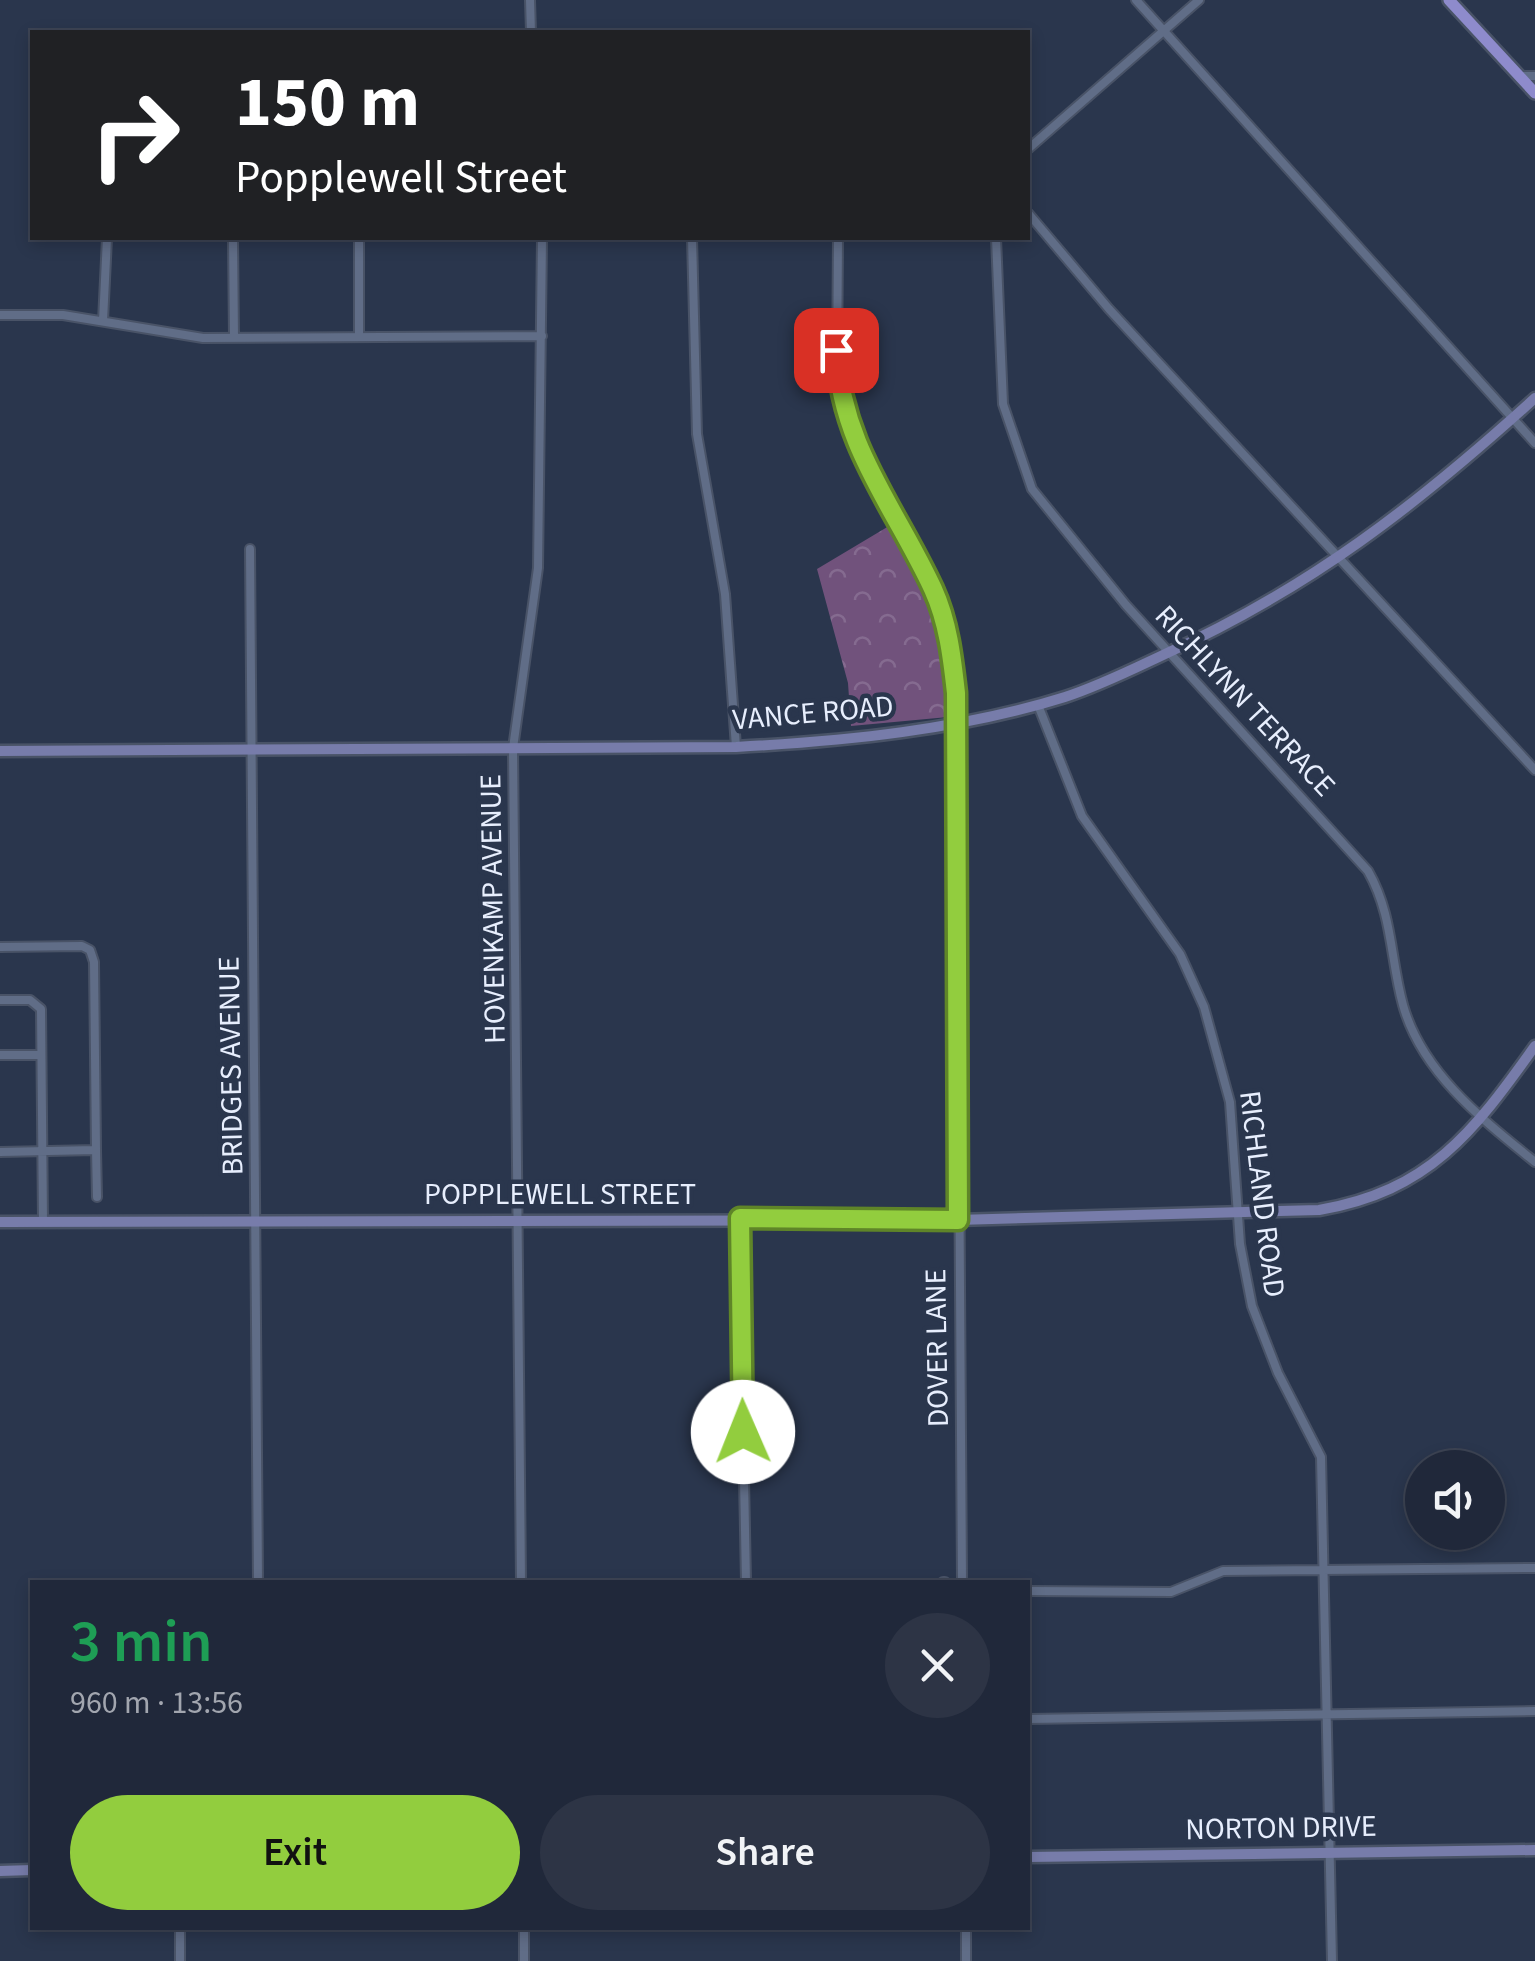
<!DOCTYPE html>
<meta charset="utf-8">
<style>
body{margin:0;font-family:"Source Sans 3",sans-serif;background:#2d3445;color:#f1f3f6;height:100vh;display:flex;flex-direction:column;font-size:38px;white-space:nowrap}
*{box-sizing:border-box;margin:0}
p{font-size:32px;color:#a2a6af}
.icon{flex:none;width:55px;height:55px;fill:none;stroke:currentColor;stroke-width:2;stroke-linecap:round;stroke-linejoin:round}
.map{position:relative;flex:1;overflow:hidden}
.drawer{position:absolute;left:30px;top:1580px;width:1000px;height:350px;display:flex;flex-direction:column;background:#20283a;border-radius:0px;box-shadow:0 5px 15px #0003,0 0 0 2px #3d4454}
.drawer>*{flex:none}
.hud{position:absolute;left:30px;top:30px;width:1000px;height:210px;border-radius:0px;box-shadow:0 5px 15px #0003,0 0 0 2px #3d4454;background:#202124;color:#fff;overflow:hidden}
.controls{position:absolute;left:1405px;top:1450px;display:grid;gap:20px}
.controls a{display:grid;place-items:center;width:100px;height:100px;border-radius:50%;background:#20283a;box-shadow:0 5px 15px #0003,0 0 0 2px #3d4454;font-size:50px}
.pin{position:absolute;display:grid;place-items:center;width:85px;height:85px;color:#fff;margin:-42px;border-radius:20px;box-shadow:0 5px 15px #0006}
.me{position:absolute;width:110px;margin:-55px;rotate:359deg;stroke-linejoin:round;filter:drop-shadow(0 0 8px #0008)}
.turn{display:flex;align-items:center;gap:35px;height:210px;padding:0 40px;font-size:45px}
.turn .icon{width:130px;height:130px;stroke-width:2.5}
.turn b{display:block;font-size:70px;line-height:85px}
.round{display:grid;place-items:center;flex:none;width:105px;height:105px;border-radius:52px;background:#2d3445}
.overview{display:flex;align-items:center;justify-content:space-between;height:170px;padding:0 40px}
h1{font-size:60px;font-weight:600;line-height:75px;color:#1e9e55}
.button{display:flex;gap:20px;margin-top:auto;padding:20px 40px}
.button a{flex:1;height:115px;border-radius:60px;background:#92cd3e;color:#111;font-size:40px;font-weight:600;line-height:115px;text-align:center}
.button a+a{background:#2d3445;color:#f1f3f6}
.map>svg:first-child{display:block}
.park{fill:url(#park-crowns)}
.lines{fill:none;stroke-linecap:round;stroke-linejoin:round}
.street-casing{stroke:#495367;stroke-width:12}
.secondary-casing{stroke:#495367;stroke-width:15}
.primary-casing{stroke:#495367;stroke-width:16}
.street{stroke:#606d87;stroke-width:8}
.secondary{stroke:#777caa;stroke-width:10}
.primary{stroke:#8e8bcc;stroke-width:11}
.route-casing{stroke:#5f8528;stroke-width:25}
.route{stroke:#92cd3e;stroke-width:18}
.labels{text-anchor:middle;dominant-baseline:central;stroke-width:9;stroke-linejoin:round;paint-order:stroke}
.street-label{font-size:30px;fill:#e7eefd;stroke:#2a364d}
</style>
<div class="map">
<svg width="1535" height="1961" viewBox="0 0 1535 1961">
<defs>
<pattern id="park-crowns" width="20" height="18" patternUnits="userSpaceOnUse" patternTransform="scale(2.5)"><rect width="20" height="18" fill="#71527c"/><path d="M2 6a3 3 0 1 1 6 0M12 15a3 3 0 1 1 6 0" fill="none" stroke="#856b90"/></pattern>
</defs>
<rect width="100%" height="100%" fill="#2a364d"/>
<!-- park -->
<path class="park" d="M889 526C928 586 947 646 948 717L851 726 848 683 817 569Z"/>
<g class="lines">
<defs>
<path id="street" d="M530 0 531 32
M1136 0 1535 443
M1519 76H1535
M1028 149 1199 0
M1028 213 1109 309 1535 770
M233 238 234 338
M359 238V337
M692 238 697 434 725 594 736 747
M838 238 837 372 851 432 942 611 956 693 962 1582
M996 238 1003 404 1032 489 1126 605 1368 871C1393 915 1390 958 1403 1005 1422 1073 1483 1120 1535 1162
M0 315H63L203 338 542 336
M103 321 107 238
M250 549 258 1582
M1038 705 1082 816 1180 954 1204 1007 1230 1102 1240 1244 1252 1306 1278 1373 1321 1457 1332 1961
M0 947 82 946 90 950 94 962 96 1150
M0 1000H30L41 1009 43 1222
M0 1055H41
M0 1152 96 1150 97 1197
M739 1218 746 1582
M521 1582 513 748 538 568 542 238
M943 1582H945
M1028 1591 1171 1592 1223 1571 1535 1568
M1028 1719 1535 1711
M180 1928V1961
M524 1928V1961
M966 1928V1961"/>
<path id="secondary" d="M0 751 736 747C845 741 960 730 1065 697 1099 686 1131 670 1163 655 1310 588 1416 506 1535 398
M0 1222 957 1220 1319 1210C1429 1191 1473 1133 1535 1046
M1028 1857 1535 1850
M0 1871 32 1870"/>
<path id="primary" d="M1449 0 1535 93"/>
</defs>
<!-- street casing -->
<use href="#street" class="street-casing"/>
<!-- secondary casing -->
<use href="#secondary" class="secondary-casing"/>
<!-- primary casing -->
<use href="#primary" class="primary-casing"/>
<!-- street -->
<use href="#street" class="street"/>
<!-- secondary -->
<use href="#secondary" class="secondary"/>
<!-- primary -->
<use href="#primary" class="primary"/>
</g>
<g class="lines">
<defs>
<path id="route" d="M743 1432 740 1218 958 1220 956 693C952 657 948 622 933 589 894 505 842 448 836 350"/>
</defs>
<!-- route casing -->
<use href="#route" class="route-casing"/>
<!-- route -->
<use href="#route" class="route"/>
</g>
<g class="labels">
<!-- street labels -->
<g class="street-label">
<text transform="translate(1245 701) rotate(47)">RICHLYNN TERRACE</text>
<text transform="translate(813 713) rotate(-5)">VANCE ROAD</text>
<text transform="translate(493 909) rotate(-91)">HOVENKAMP AVENUE</text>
<text transform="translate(231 1066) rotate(-91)">BRIDGES AVENUE</text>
<text x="560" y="1194">POPPLEWELL STREET</text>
<text transform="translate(1262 1194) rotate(83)">RICHLAND ROAD</text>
<text transform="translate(937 1348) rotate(-91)">DOVER LANE</text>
<text transform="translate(1281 1828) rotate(-1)">NORTON DRIVE</text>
</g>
</g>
</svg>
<div class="controls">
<a><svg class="icon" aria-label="sound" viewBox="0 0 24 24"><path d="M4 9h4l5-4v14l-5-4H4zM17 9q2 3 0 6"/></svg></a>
</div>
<div class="pin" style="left:836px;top:350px;background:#d93025"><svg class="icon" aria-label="arrive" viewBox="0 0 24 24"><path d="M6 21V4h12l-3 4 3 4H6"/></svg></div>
<svg class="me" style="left:743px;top:1432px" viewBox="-20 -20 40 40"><circle r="19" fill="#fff"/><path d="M0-13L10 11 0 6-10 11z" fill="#92cd3e"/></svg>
<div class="hud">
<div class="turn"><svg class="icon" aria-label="right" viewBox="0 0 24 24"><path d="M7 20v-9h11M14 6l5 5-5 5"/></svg><div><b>150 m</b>Popplewell Street</div></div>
</div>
<section class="drawer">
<div class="overview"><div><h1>3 min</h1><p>960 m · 13:56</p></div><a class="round"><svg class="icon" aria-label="close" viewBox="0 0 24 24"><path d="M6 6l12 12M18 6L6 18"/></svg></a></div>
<div class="button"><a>Exit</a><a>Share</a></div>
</section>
</div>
